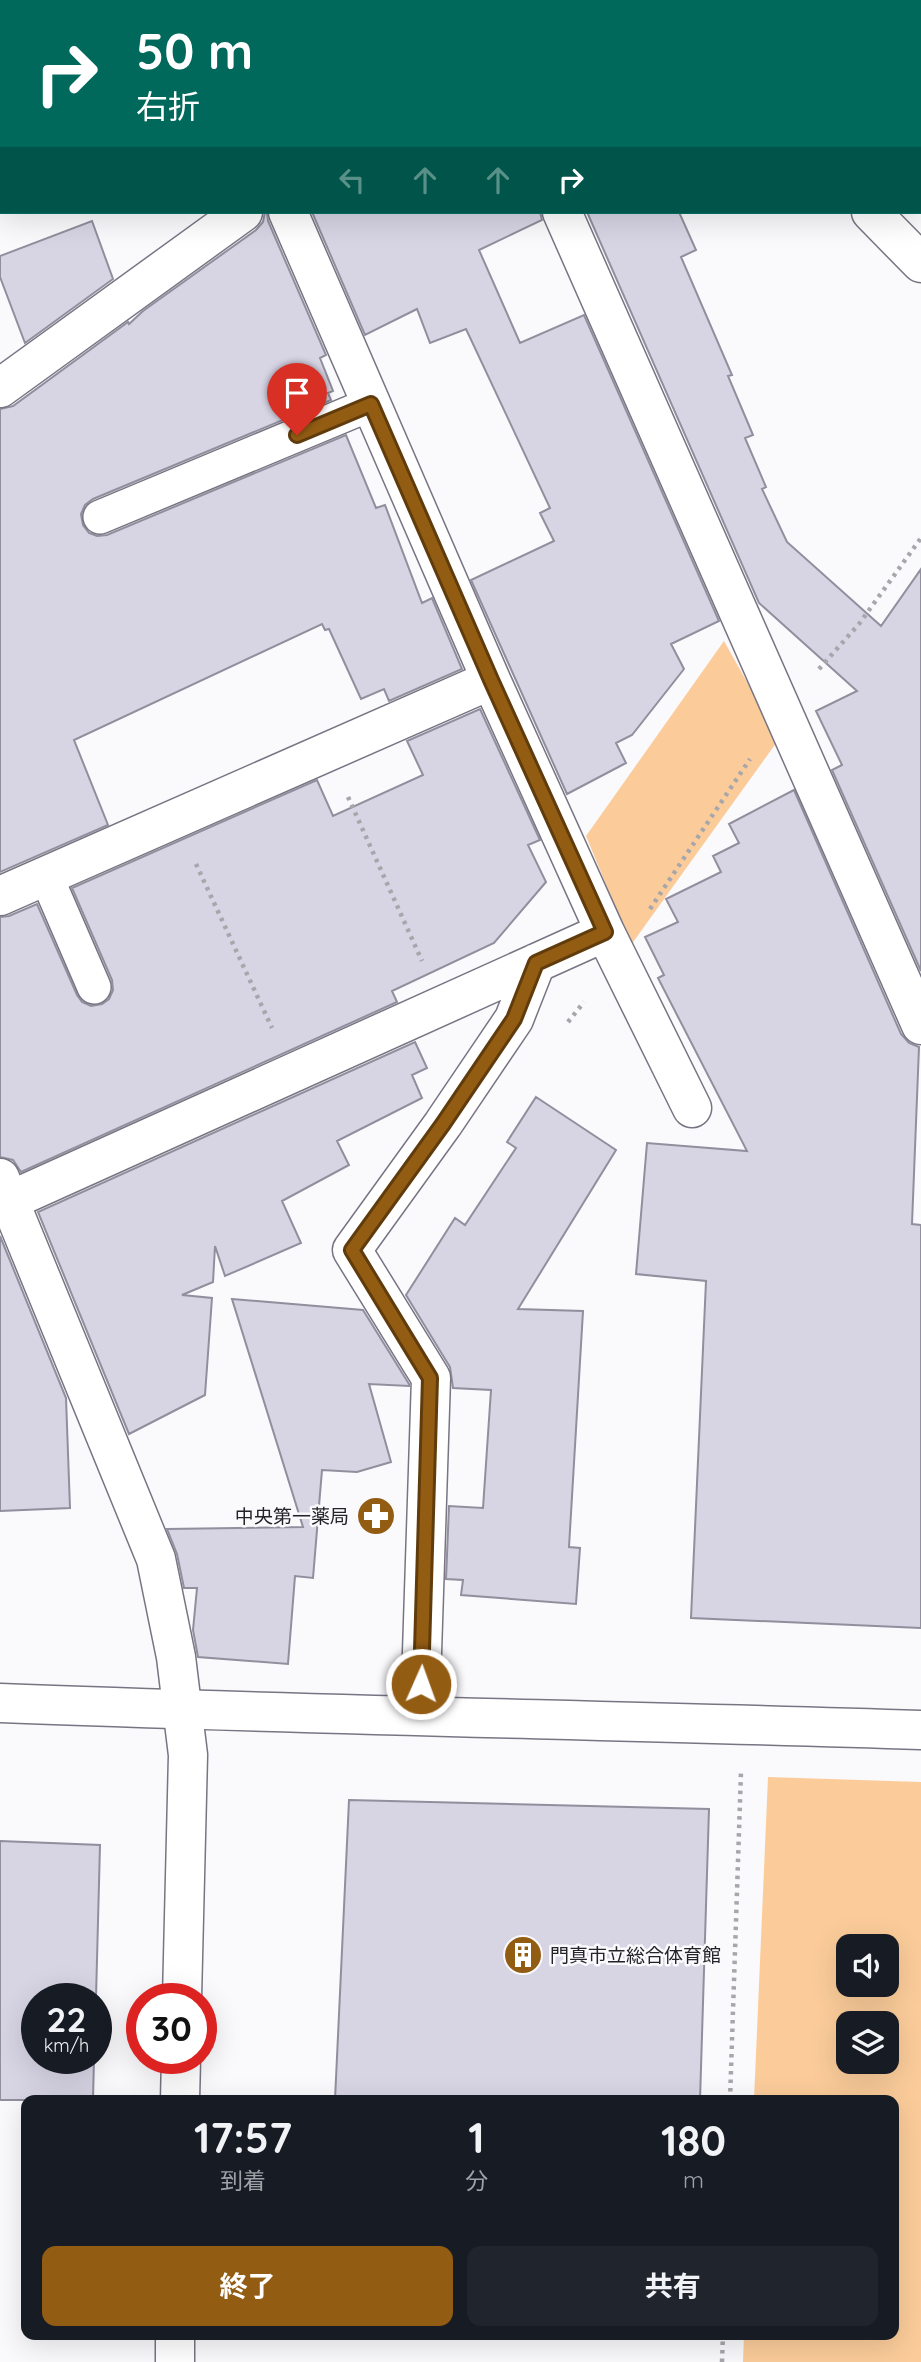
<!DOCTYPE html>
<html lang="ja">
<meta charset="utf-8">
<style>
body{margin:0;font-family:Quicksand,"Noto Sans JP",sans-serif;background:#20242c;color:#f1f3f6;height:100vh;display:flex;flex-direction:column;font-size:26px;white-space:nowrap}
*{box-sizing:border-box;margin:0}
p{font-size:23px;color:#9ea1a6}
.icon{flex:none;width:38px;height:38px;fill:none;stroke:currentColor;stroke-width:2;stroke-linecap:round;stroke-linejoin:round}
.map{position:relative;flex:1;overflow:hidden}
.drawer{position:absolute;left:21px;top:2095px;width:878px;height:245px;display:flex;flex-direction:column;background:#171b24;border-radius:14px;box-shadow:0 7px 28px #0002}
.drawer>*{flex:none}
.top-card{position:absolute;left:0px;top:0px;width:922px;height:214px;box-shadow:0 7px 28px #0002;background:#00695c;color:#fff;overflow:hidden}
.buttons{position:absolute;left:836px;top:1934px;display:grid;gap:14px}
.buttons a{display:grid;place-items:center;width:63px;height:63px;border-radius:14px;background:#171b24;box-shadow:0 7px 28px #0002;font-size:35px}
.speed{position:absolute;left:21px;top:1983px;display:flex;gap:14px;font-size:35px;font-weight:700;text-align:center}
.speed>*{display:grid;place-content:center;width:91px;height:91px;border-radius:50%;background:#171b24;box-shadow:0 7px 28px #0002;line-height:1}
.speed small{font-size:18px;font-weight:400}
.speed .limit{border:10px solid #d22;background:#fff;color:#111}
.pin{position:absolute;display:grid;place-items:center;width:60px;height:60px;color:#fff;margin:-72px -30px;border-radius:50% 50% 50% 0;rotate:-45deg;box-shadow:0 0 7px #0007}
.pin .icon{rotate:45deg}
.me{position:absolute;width:77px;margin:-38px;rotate:2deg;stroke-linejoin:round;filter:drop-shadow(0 0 5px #0008)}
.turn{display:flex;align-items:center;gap:24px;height:147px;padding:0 21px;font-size:32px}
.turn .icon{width:91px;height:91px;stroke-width:2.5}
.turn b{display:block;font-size:49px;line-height:60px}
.lanes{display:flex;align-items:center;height:66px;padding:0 21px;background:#0003;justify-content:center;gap:35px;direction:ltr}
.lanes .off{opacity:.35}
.eta{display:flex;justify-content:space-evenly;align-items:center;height:119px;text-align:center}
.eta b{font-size:42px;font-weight:700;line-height:49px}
.primary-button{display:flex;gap:14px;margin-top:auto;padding:14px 21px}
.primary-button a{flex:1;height:80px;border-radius:14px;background:#935c13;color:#fff;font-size:28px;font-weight:700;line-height:80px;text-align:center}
.primary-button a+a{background:#20242c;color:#f1f3f6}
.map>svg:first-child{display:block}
.green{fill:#fbcc9a;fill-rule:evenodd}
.building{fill:#d7d4e4;stroke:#918e9d;stroke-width:2}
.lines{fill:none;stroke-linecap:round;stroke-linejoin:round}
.service-casing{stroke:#787583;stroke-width:36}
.minor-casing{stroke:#787583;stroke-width:41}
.tertiary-casing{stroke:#787583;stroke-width:41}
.path{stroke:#a7a6ab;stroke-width:4.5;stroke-dasharray:3.5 5;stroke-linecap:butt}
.service{stroke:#fff;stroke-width:33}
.minor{stroke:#fff;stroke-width:38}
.tertiary{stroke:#fff;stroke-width:38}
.route-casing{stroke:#603c0c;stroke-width:18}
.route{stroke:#935c13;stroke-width:12}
.labels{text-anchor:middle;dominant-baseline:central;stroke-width:5;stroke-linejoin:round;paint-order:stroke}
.poi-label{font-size:19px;fill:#242329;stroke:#faf9fc;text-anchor:end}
</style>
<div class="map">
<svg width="921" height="2362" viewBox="0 0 921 2362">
<rect width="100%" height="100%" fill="#faf9fc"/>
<!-- green -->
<path class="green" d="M724 641 779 739 631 945 586 836Z
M768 1777 921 1782V2362H743L744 2335 894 2334V2100H754ZM849 1946H887V1984H849ZM849 2023H887V2062H849Z"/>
<!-- building -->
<path class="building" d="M265 212H267L268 221 326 355 320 358 333 391 328 393 331 400 93 499 85 505 81 514 83 525 89 533 97 536 107 535 346 435 376 508 385 505 422 603 432 598 462 669 389 701 384 689 361 699 329 629 325 630 322 624 74 740 108 825 0 872V409L13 406 128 322 129 324 143 311 256 230 263 222Z
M312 212H540L542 220 479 250 520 343 584 315 719 621 671 644 684 669 632 735 616 743 626 763 567 794 471 580 554 541 540 513 550 508 466 329 430 343 417 309 365 335Z
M587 212H679L696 250 681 257 732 375 728 376 753 435 745 438 766 487 762 489 787 542 881 626 921 569V971L832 770 842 765 816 711 857 691 759 603Z
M92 221 113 279 25 343 0 277V256Z
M480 709 540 840 528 845 546 882 494 943 392 991 397 1002 21 1172 13 1160 0 1157V917L9 916 37 904 77 995 82 1002 91 1006 102 1004 109 999 113 990 112 980 72 888 317 780 333 816 423 775 407 741Z
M794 790 901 1034 909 1043 919 1047 912 1224 921 1225V1628L691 1618 706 1281 636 1274 647 1143 747 1151 658 978 664 975 645 937 678 922 666 899 721 872 713 856 739 843 729 824Z
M415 1042 427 1068 412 1075 422 1098 337 1141 349 1165 282 1201 301 1243 225 1276 215 1246 213 1282 182 1295 212 1298 205 1395 129 1434 38 1212Z
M536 1097 616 1150 518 1309 583 1311 569 1547 580 1548 576 1604 461 1595 463 1580 446 1579 449 1506 483 1508 491 1390 453 1388 450 1367 406 1295 455 1218 465 1225 516 1148 507 1142Z
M0 1236 66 1398 70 1508 0 1511Z
M232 1299 363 1310 409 1384V1386L369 1384 391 1462 357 1472 322 1470 313 1578 295 1576 288 1664 198 1657 193 1630 197 1588H184L177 1554 167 1529 303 1527Z
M349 1800 709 1809 700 2100H335Z
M0 1841 100 1845 96 1998H37V2058H94L93 2100H0Z"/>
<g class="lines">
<defs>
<path id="service" d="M100 517 371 404
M46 876 94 987"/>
<path id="minor" d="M666 0 668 2
M517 2 519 0
M288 212 491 680 605 932 692 1108
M562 212 921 1025
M871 212 921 263
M0 388 243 212
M0 896 491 680
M0 1178 156 1559 176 1657 188 1755 182 1998
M0 1205 605 932
M425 1715 421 1683 431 1378 352 1250 443 1124 514 1019 536 963
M180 2100 181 2058
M175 2362V2334"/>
<path id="tertiary" d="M0 1703C307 1715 614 1720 921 1730"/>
</defs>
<!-- service casing -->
<use href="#service" class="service-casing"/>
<!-- minor casing -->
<use href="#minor" class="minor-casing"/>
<!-- tertiary casing -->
<use href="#tertiary" class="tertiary-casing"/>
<!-- path -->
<path class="path" d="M819 669 859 624 921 538
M348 797 422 961
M196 864 272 1028
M650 909 750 759
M568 1022 584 1002
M730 2100 741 1772
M722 2362 723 2334"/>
<!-- service -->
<use href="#service" class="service"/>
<!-- minor -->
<use href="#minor" class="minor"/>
<!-- tertiary -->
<use href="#tertiary" class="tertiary"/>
</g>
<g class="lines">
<defs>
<path id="route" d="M297 435 371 404 491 680 605 932 536 963 514 1019 443 1124 352 1250 430 1378 421 1684"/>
</defs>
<!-- route casing -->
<use href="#route" class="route-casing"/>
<!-- route -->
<use href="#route" class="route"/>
</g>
<!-- icons -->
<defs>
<symbol id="pharmacy-disc" viewBox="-11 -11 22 22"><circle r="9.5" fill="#935c13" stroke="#faf9fc"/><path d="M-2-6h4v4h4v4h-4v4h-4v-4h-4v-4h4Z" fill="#fff"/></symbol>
<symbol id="building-disc" viewBox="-11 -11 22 22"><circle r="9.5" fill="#935c13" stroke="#faf9fc"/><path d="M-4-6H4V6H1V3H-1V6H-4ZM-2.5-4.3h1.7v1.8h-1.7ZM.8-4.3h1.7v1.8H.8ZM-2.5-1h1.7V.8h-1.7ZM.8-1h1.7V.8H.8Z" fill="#fff"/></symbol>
</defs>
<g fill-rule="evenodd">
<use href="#pharmacy-disc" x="354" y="1494" width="44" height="44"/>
<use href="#building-disc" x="501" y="1933" width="44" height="44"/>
</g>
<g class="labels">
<!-- poi labels -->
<g class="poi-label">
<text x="349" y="1516">中央第一薬局</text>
<text x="550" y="1955" text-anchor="start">門真市立総合体育館</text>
</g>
</g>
</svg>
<div class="buttons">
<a><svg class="icon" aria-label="sound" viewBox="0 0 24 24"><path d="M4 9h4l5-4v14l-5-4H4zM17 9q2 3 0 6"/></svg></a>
<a><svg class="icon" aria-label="layers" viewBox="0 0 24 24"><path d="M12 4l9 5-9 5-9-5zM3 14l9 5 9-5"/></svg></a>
</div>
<div class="speed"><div>22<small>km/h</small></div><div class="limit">30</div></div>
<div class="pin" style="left:297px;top:435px;background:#d93025"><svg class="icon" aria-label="arrive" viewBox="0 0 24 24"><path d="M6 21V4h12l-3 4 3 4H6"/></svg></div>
<svg class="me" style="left:421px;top:1684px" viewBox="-20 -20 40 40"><circle r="17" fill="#935c13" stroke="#fff" stroke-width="3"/><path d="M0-11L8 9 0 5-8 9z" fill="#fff"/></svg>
<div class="top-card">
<div class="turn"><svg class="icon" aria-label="right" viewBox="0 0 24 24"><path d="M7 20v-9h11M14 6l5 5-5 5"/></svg><div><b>50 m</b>右折</div></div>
<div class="lanes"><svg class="icon off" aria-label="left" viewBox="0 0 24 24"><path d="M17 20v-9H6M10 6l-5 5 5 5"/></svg><svg class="icon off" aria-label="ahead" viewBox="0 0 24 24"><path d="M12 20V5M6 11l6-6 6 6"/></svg><svg class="icon off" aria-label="ahead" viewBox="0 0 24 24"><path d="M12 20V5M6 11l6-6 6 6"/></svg><svg class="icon" aria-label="right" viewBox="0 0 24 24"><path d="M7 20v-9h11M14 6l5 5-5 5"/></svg></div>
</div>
<section class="drawer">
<div class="eta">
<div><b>17:57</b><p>到着</p></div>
<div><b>1</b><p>分</p></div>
<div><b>180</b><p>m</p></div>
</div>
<div class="primary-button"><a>終了</a><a>共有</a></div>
</section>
</div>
